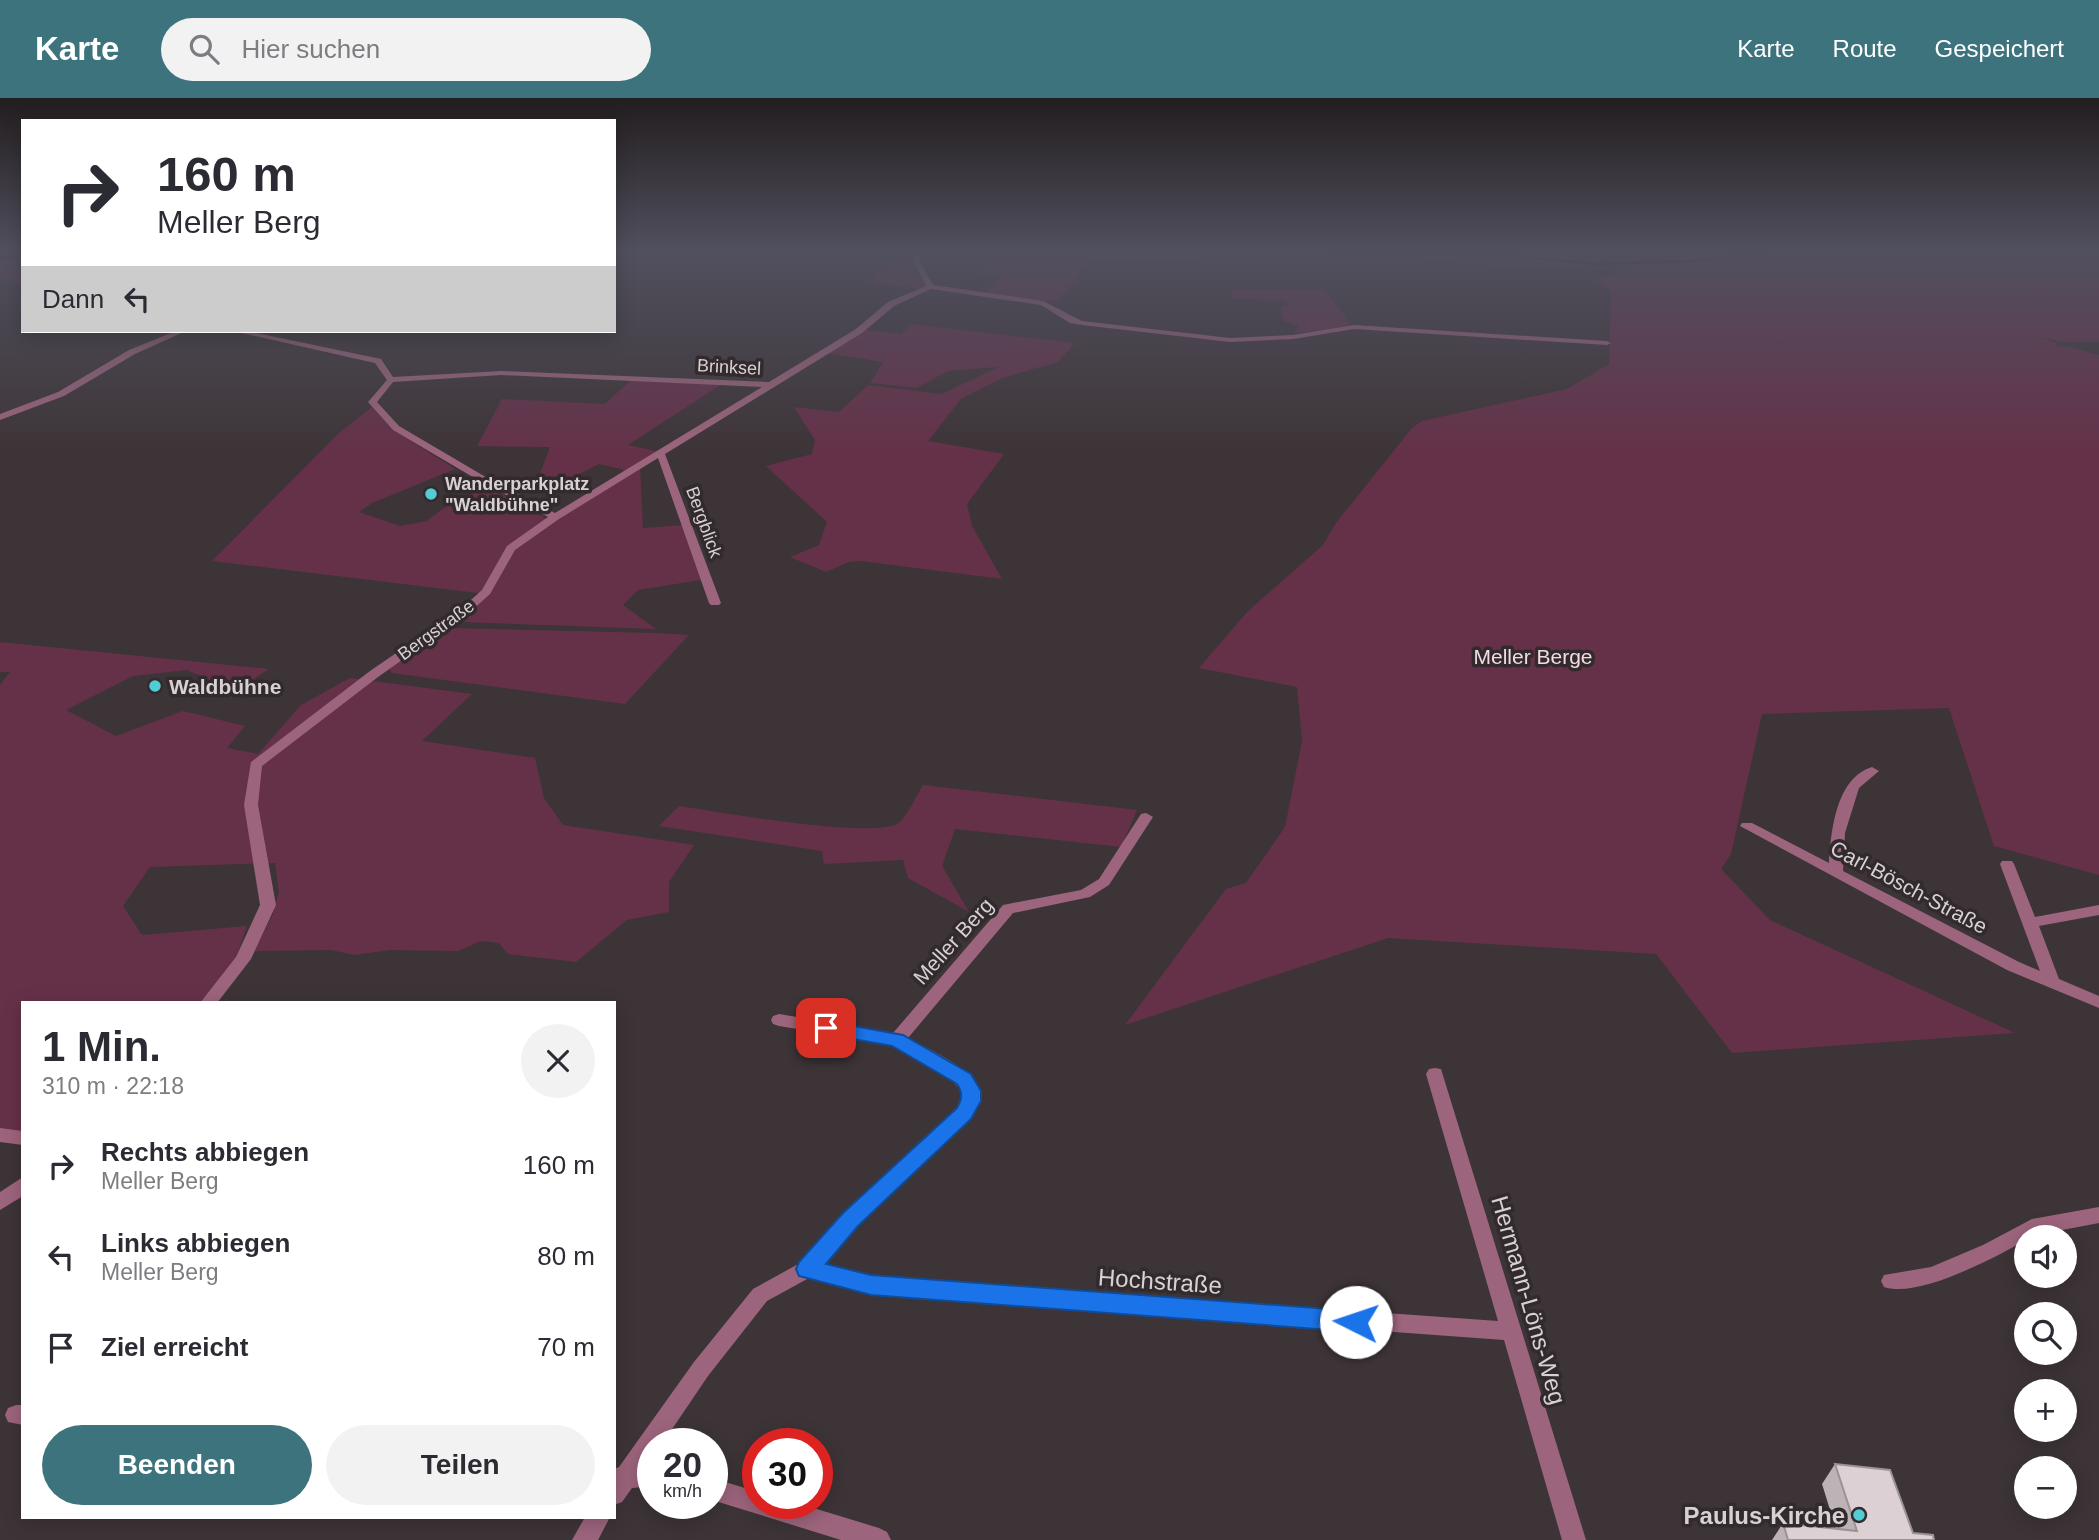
<!DOCTYPE html>
<html lang="de">
<meta charset="utf-8">
<style>
body{margin:0;font-family:Helvetica,sans-serif;background:#f2f2f3;color:#2b2b33;height:100vh;display:flex;flex-direction:column;font-size:26px;white-space:nowrap}
*{box-sizing:border-box;margin:0}
p{font-size:23px;color:#7c7c81}
.icon{flex:none;width:38px;height:38px;fill:none;stroke:currentColor;stroke-width:2;stroke-linecap:round;stroke-linejoin:round}
.map{position:relative;flex:1;overflow:hidden}
.side{position:absolute;left:21px;top:903px;width:595px;height:518px;display:flex;flex-direction:column;background:#fff;border-radius:0px;box-shadow:0 4px 18px #0003}
.side>*{flex:none}
.hud{position:absolute;left:21px;top:21px;width:595px;height:214px;border-radius:0px;box-shadow:0 4px 18px #0003;background:#fff;color:#2b2b33;overflow:hidden}
.fabs{position:absolute;left:2014px;top:1127px;display:grid;gap:14px}
.fabs a{display:grid;place-items:center;width:63px;height:63px;border-radius:50%;background:#fff;box-shadow:0 4px 18px #0003;font-size:35px}
.speed{position:absolute;left:637px;top:1330px;display:flex;gap:14px;font-size:35px;font-weight:700;text-align:center}
.speed>*{display:grid;place-content:center;width:91px;height:91px;border-radius:50%;background:#fff;box-shadow:0 4px 18px #0003;line-height:1}
.speed small{font-size:18px;font-weight:400}
.speed .limit{border:10px solid #d22;background:#fff;color:#111}
.pin{position:absolute;display:grid;place-items:center;width:60px;height:60px;color:#fff;margin:-30px;border-radius:14px;box-shadow:0 4px 10px #0006}
.me{position:absolute;width:77px;margin:-38px;rotate:274deg;stroke-linejoin:round;filter:drop-shadow(0 0 5px #0008)}
.turn{display:flex;align-items:center;gap:24px;height:147px;padding:0 21px;font-size:32px}
.turn .icon{width:91px;height:91px;stroke-width:2.5}
.turn b{display:block;font-size:49px;line-height:60px}
.then{display:flex;align-items:center;height:66px;padding:0 21px;background:#0003;gap:14px;font-size:26px}
.round{display:grid;place-items:center;flex:none;width:74px;height:74px;border-radius:37px;background:#f2f2f3}
.overview{display:flex;align-items:center;justify-content:space-between;height:119px;padding:0 21px}
h1{font-size:42px;font-weight:800;line-height:52px}
.cta{display:flex;gap:14px;margin-top:auto;padding:14px 21px}
.cta a{flex:1;height:80px;border-radius:42px;background:#3d737c;color:#fff;font-size:28px;font-weight:800;line-height:80px;text-align:center}
.cta a+a{background:#f2f2f3;color:#2b2b33}
ul{padding:0;list-style:none}
li{display:flex;align-items:center;gap:21px;height:91px;padding:0 21px}
li div{flex:1}
li b{display:block;font-size:26px}
li em{font-style:normal}
header{display:flex;align-items:center;gap:42px;box-sizing:border-box;height:98px;padding:0 35px;background:#3d737c;color:#fff}
header strong{font-size:33px}
nav{display:flex;gap:38px;margin-inline-start:auto;font-size:24px}
.search{width:490px;height:63px;background:#f2f2f3;display:flex;align-items:center;gap:18px;box-sizing:border-box;padding:0 24px;border-radius:38px;color:#7c7c81;font-size:26px}
.map>svg:first-child{display:block}
.green{fill:#653149}
.lines{fill:none;stroke-linecap:round;stroke-linejoin:round}
.stream{stroke:#380020;stroke-width:2.5}
.street{fill:#9d657d;fill-rule:evenodd}
.wall{fill:#bdb3b7}
.building{fill:#dcd0d5;stroke:#9a9295;stroke-width:2}
.route{fill:#1a73e8;stroke:#114b97;stroke-width:2}
.poi-dot{fill:#52ccd5;stroke:#322a2d;stroke-width:2.5}
.labels{text-anchor:middle;dominant-baseline:central;stroke-width:7;stroke-linejoin:round;paint-order:stroke}
.far-street-label{font-size:18px;fill:#d7d1d3;stroke:#322a2d}
.far-poi-label{font-size:18px;font-weight:bold;fill:#d7d1d3;stroke:#322a2d;text-anchor:start}
.park-label{font-size:21px;fill:#f3dae4;stroke:#322a2d}
.poi-label{font-size:21px;font-weight:bold;fill:#d7d1d3;stroke:#322a2d;text-anchor:start}
.street-label{font-size:21px;fill:#d7d1d3;stroke:#322a2d}
.near-street-label{font-size:24px;fill:#d7d1d3;stroke:#322a2d}
.near-poi-label{font-size:24px;font-weight:bold;fill:#d7d1d3;stroke:#322a2d;text-anchor:end}
</style>
<header>
<strong>Karte</strong>
<div class="search"><svg class="icon" aria-label="search" viewBox="0 0 24 24"><circle cx="10" cy="10" r="6"/><path d="M15 15l6 6"/></svg>Hier suchen</div>
<nav><a>Karte</a><a>Route</a><a>Gespeichert</a></nav>
</header>
<div class="map">
<svg width="2099" height="1442" viewBox="0 0 2099 1442">
<rect width="100%" height="100%" fill="#3d3437"/>
<!-- green -->
<path class="green" d="M0 154H23V186L0 183Z
M903 154H914L913 165 924 185 923 189 920 191 868 183Z
M992 154H1203L1189 165 1093 160 1059 202 1036 203 985 195 1003 178 980 175Z
M1310 154H1583L1611 167 1579 166 1584 172 1311 157Z
M1595 154H2099V244H2064L2041 239 2058 246 2055 248 2069 249 2099 257V777L1994 748 1949 610 1762 616 1731 756 1721 771 1770 822 2015 935 1732 955 1656 856 1388 840 1125 927 1226 791 1246 785 1285 729 1302 643 1297 589 1199 570 1248 513 1323 447 1336 425 1412 330 1422 323 1567 291 1609 266 1611 193 1593 179 1594 176 1607 178 1621 174 1618 170 1631 177H1637Z
M1231 192H1324L1347 220 1348 227 1335 231 1294 235 1299 227 1283 223 1281 208H1288L1286 202 1232 200Z
M911 226 1075 245 1058 264 1002 280 961 301 928 343 1004 356 967 406 972 428 1002 481 861 463 849 464 826 474 790 459 819 447 827 424 766 368 812 356 815 342 794 309 839 314 868 287 942 296 998 269 948 273 917 290 870 285 883 264 827 255 865 232 901 236Z
M633 280 725 284 628 347 660 354 640 367 643 430 684 427 707 481 638 492 623 507 656 531 463 524 486 496 212 463 340 334 372 309 392 331 455 371 372 405 359 414 400 428 427 423 449 406 487 388 547 421 629 373 599 366 560 386 538 381 550 349 477 348 502 301 605 306Z
M451 530 656 535 689 537 625 606 392 575 389 570Z
M0 544 269 571 235 593 187 572 133 578 66 612 116 638 183 613 245 628 227 650 258 656 301 607 350 580 472 596 422 643 535 660 544 700 563 727 694 747 669 784V814L627 822 576 864 508 856 499 845 481 843 458 853 390 852 354 857 331 852 254 853 273 816 279 794 275 765 150 769 123 808 142 837 247 828 235 862 201 905H23V1040L0 1037V587L10 574H0Z
M923 687 1137 712 1121 749 955 731 942 768 969 814 908 780 903 762 824 766 822 753 659 728 679 708C713 713 880 743 900 724 909 715 916 698 923 687Z"/>
<g class="lines">
<!-- stream -->
<path class="stream" d="M1331 154 1367 158 1491 156 1599 166 1694 163 1764 154
M0 160 23 158"/>
<!-- street -->
<path class="street" d="M915 154H921L920 164 933 187 1043 203 1082 223 1230 240 1293 237 1354 227 1607 243 1611 245 1607 247 1354 231 1293 241 1230 244 1082 227 1070 225 1041 207 931 191 894 208 862 235 665 356 721 505 719 507H711L709 505 658 360 559 421 515 452 490 496 470 514 378 579 262 668 258 707 276 807 251 861 217 905H200L236 859 260 807 244 707 251 664 370 573 462 510 482 492 507 448 548 419 483 385 393 332 368 304 387 282 375 265 233 233H247L381 261 393 279 501 273 769 284 856 231 888 204 926 188 914 164ZM501 277 762 289 555 415 489 381 399 328 377 304 393 284Z
M176 233H186L135 256 64 298 0 322V316L58 294 129 252Z
M1872 669 1879 673 1859 690 1845 735 1843 773 2019 864 2040 873 2000 766 2002 763H2012L2014 766 2035 819 2099 807V817L2039 828 2059 881 2099 898V910L2007 872 1740 728 1742 725H1752L1829 765C1831 733 1836 680 1872 669Z
M1146 715 1153 719 1109 787 1090 799 1013 815 908 940C927 951 982 973 980 999 979 1007 974 1014 970 1020L858 1127 823 1166 871 1178 1498 1223 1426 976 1429 971 1435 970 1441 971 1586 1442H1562L1504 1242 871 1196 809 1180 767 1203 708 1278 662 1346H653V1359L648 1366H653V1388L632 1390 622 1404 614 1407V1371L619 1369 694 1264 753 1191 800 1165 844 1115 958 1010 962 995C954 978 910 953 891 947 858 938 814 934 779 928L773 926 771 922 773 918 779 916 893 935 1003 807 1081 792 1099 781 1141 716Z
M0 1030 23 1033V1047L0 1044Z
M23 1079V1098L0 1112V1094Z
M2099 1109V1125L2026 1139V1142C1996 1159 1918 1201 1884 1189L1881 1183 1884 1177 1931 1169 1983 1147 2032 1121Z
M16 1307H23V1327L8 1324 5 1317 8 1310Z
M712 1380 758 1394V1405H797L879 1430 887 1434 891 1442H841L712 1402Z
M585 1419H610L598 1442H572Z"/>
</g>
<!-- wall -->
<path class="wall" d="M1835 1366 1913 1435 1934 1442H1772L1783 1425 1836 1431 1822 1386Z"/>
<!-- building -->
<path class="building" d="M1835 1366 1890 1372 1913 1435 1933 1437 1934 1442H1788L1783 1425 1857 1433Z"/>
<!-- sky -->
<linearGradient id="sky" x2="0" y2="1"><stop stop-color="#221d1e"/><stop offset="0.43" stop-color="#51505e"/><stop offset="1" stop-color="#51505e" stop-opacity="0"/></linearGradient>
<rect width="2099" height="356" fill="url(#sky)"/>
<!-- route -->
<path class="route" d="M826 923 903 937 971 976 981 993V1003L971 1021 858 1128 826 1166 871 1177 1356 1213 1364 1216 1368 1224 1364 1231 1356 1234 871 1197 799 1178 796 1171 799 1164 843 1115 957 1010C962 1001 963 995 957 986L892 948 819 935 816 930 819 925Z"/>
<!-- markers -->
<g class="poi-dot">
<circle cx="431" cy="396" r="7"/>
<circle cx="155" cy="588" r="7"/>
<circle cx="1859" cy="1417" r="7"/>
</g>
<g class="labels">
<!-- far-street labels -->
<g class="far-street-label">
<text transform="translate(729 269) rotate(3)">Brinksel</text>
<text transform="translate(704 424) rotate(70)">Bergblick</text>
<text transform="translate(436 532) rotate(-36)">Bergstraße</text>
</g>
<!-- far-poi labels -->
<g class="far-poi-label">
<text x="445" y="386">Wanderparkplatz<tspan x="445" dy="21">"Waldbühne"</tspan></text>
</g>
<!-- park labels -->
<g class="park-label">
<text x="1533" y="558">Meller Berge</text>
</g>
<!-- poi labels -->
<g class="poi-label">
<text x="169" y="588">Waldbühne</text>
</g>
<!-- street labels -->
<g class="street-label">
<text transform="translate(1909 789) rotate(28)">Carl-Bösch-Straße</text>
<text transform="translate(953 843) rotate(-48)">Meller Berg</text>
</g>
<!-- near-street labels -->
<g class="near-street-label">
<text transform="translate(1160 1183) rotate(4)">Hochstraße</text>
<text transform="translate(1529 1202) rotate(74)">Hermann-Löns-Weg</text>
</g>
<!-- near-poi labels -->
<g class="near-poi-label">
<text x="1845" y="1417">Paulus-Kirche</text>
</g>
</g>
</svg>
<div class="fabs">
<a><svg class="icon" aria-label="sound" viewBox="0 0 24 24"><path d="M4 9h4l5-4v14l-5-4H4zM17 9q2 3 0 6"/></svg></a>
<a><svg class="icon" aria-label="search" viewBox="0 0 24 24"><circle cx="10" cy="10" r="6"/><path d="M15 15l6 6"/></svg></a>
<a>+</a>
<a>−</a>
</div>
<div class="speed"><div>20<small>km/h</small></div><div class="limit">30</div></div>
<div class="pin" style="left:826px;top:930px;background:#d93025"><svg class="icon" aria-label="arrive" viewBox="0 0 24 24"><path d="M6 21V4h12l-3 4 3 4H6"/></svg></div>
<svg class="me" style="left:1356px;top:1224px" viewBox="-20 -20 40 40"><circle r="19" fill="#fff"/><path d="M0-13L10 11 0 6-10 11z" fill="#1a73e8"/></svg>
<div class="hud">
<div class="turn"><svg class="icon" aria-label="right" viewBox="0 0 24 24"><path d="M7 20v-9h11M14 6l5 5-5 5"/></svg><div><b>160 m</b>Meller Berg</div></div>
<div class="then">Dann<svg class="icon" aria-label="left" viewBox="0 0 24 24"><path d="M17 20v-9H6M10 6l-5 5 5 5"/></svg></div>
</div>
<section class="side">
<div class="overview"><div><h1>1 Min.</h1><p>310 m · 22:18</p></div><a class="round"><svg class="icon" aria-label="close" viewBox="0 0 24 24"><path d="M6 6l12 12M18 6L6 18"/></svg></a></div>
<ul>
<li><svg class="icon" aria-label="right" viewBox="0 0 24 24"><path d="M7 20v-9h11M14 6l5 5-5 5"/></svg><div><b>Rechts abbiegen</b><p>Meller Berg</p></div><em>160 m</em></li>
<li><svg class="icon" aria-label="left" viewBox="0 0 24 24"><path d="M17 20v-9H6M10 6l-5 5 5 5"/></svg><div><b>Links abbiegen</b><p>Meller Berg</p></div><em>80 m</em></li>
<li><svg class="icon" aria-label="arrive" viewBox="0 0 24 24"><path d="M6 21V4h12l-3 4 3 4H6"/></svg><div><b>Ziel erreicht</b></div><em>70 m</em></li>
</ul>
<div class="cta"><a>Beenden</a><a>Teilen</a></div>
</section>
</div>
